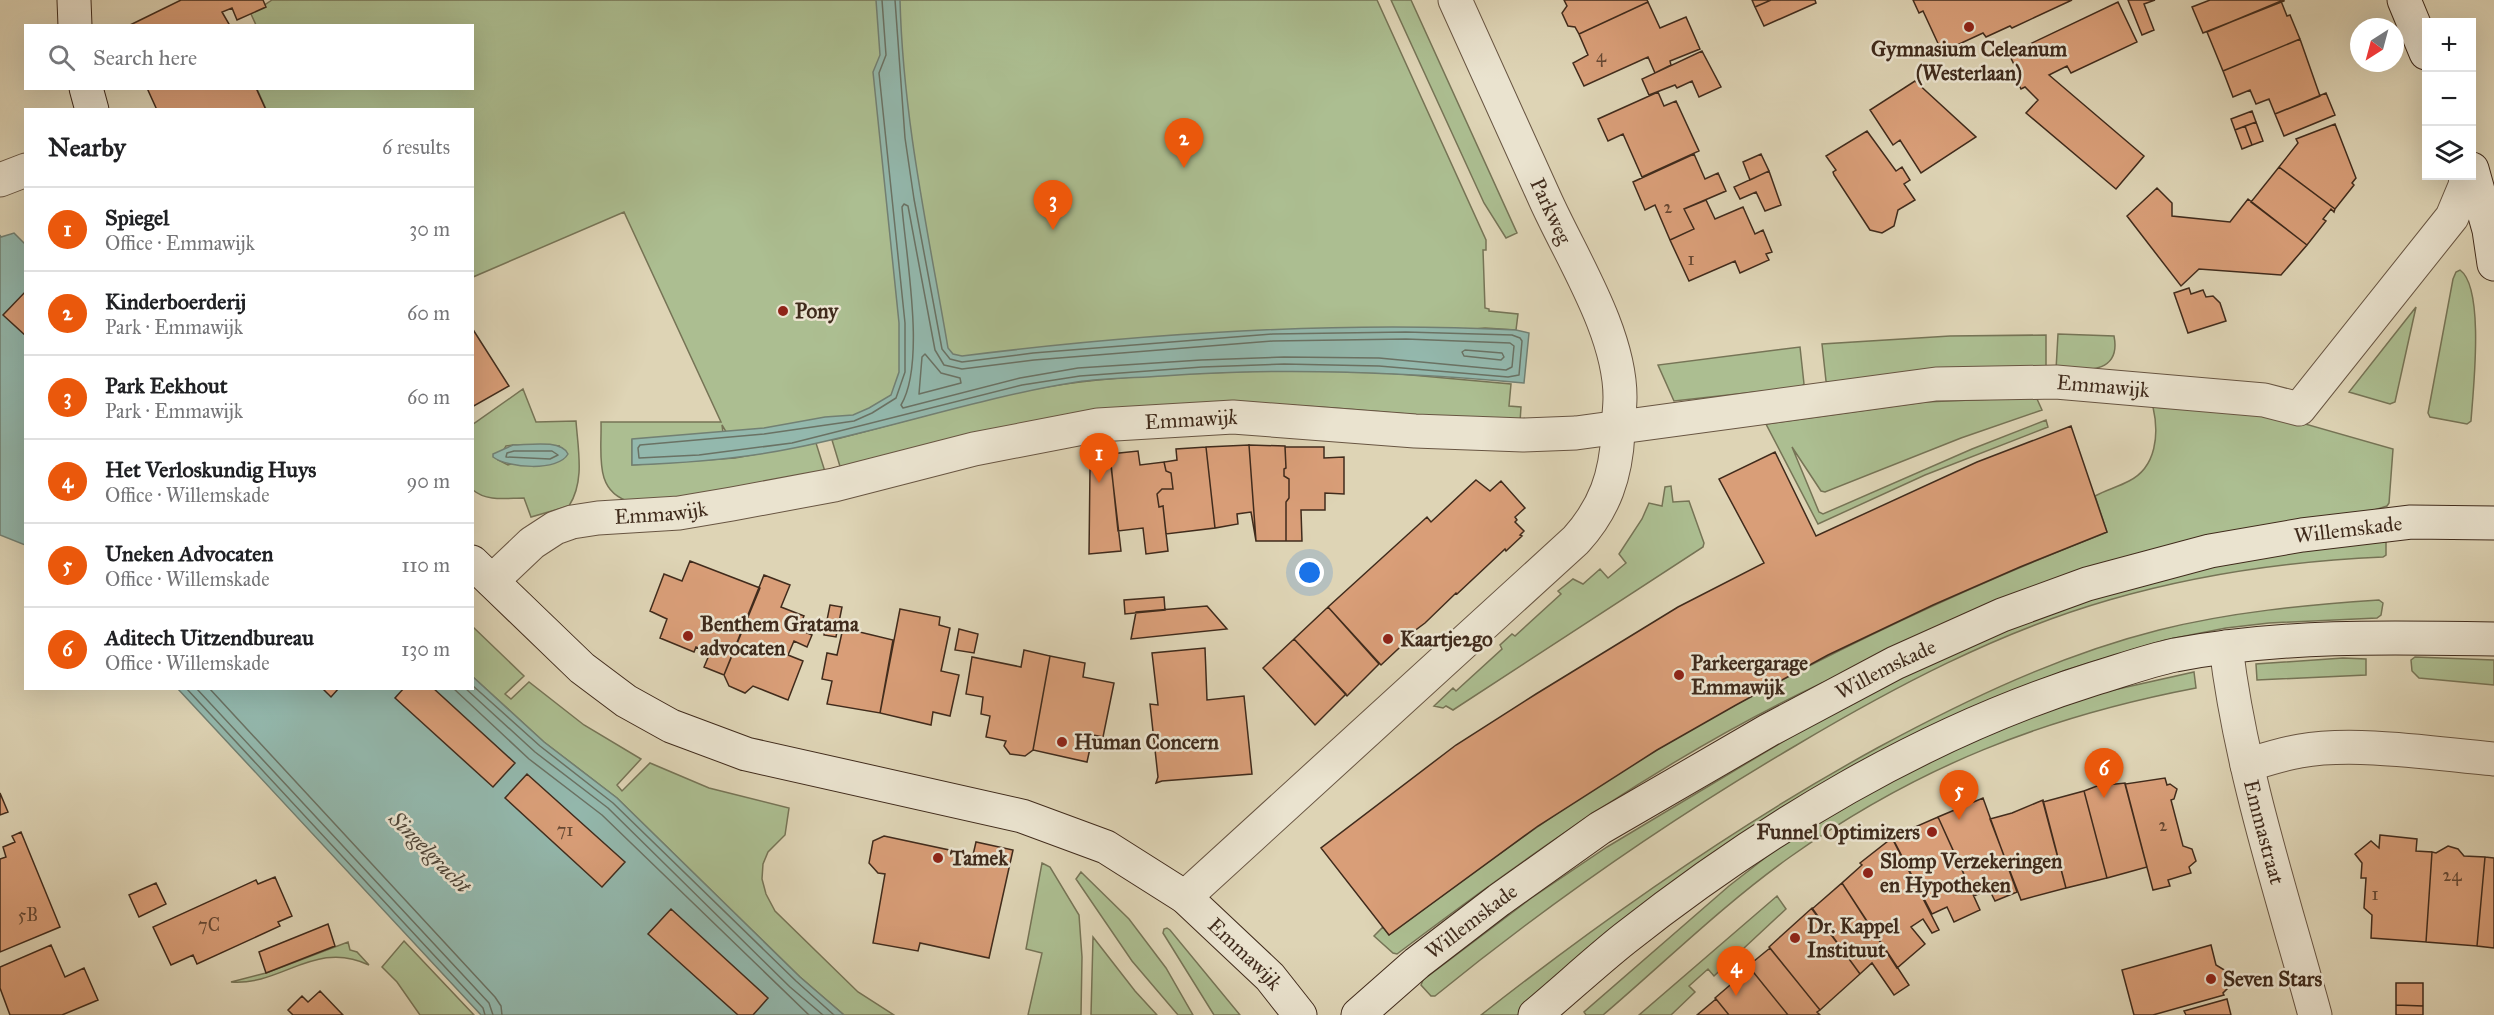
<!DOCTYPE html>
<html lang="en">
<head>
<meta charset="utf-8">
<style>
  :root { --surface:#fff; --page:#f2f2f2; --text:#202124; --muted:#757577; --line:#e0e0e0; --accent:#ea580c }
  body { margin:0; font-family:"IM FELL Great Primer",serif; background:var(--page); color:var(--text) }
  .controls { position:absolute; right:18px; top:18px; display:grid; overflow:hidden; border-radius:0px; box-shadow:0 6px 24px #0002 }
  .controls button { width:54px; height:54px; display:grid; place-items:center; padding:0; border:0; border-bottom:2px solid var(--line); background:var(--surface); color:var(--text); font:30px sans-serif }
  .compass { position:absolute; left:2350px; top:18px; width:54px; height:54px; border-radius:50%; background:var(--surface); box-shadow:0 6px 24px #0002; rotate:216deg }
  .you { position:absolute; left:1310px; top:573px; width:21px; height:21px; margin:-15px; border:4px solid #fff; border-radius:50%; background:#1a73e8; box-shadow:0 0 0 9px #1a73e833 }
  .badge { display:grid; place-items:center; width:39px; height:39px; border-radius:50%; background:var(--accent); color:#fff; font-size:20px; font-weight:700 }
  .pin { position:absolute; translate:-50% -50px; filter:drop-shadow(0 2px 3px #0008) }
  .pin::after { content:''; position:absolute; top:32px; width:21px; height:18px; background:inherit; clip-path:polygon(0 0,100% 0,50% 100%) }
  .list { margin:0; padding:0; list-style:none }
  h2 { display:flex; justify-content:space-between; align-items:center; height:78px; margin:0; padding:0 24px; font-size:26px }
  h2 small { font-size:20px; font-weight:400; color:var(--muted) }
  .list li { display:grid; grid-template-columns:39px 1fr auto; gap:18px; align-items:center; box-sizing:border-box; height:84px; padding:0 24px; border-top:2px solid var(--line) }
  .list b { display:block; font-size:22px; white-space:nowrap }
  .list p { margin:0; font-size:20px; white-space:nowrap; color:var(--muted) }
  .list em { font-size:20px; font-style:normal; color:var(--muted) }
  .icon { flex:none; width:33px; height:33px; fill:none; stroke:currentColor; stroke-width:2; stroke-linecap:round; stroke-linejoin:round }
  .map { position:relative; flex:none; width:2494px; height:1015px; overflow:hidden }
  .search { position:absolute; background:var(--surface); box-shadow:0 6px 24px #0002; left:24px; top:24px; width:450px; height:66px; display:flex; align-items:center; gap:15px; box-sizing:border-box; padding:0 21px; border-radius:0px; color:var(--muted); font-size:22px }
  .panel { position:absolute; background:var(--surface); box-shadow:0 6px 24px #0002; left:24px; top:108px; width:450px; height:582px; border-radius:0px }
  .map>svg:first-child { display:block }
  .green { fill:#acbe91; stroke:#767456; stroke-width:1.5; fill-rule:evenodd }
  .water { fill:#93b8ad; stroke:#728073; stroke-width:1.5 }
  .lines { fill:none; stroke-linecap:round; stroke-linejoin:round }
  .shore { stroke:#6a7264; stroke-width:1.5 }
  .building { fill:#d99e78; stroke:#402b1c; stroke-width:1.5 }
  .street-casing { stroke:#685542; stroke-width:35 }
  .secondary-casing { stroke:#402b1c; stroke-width:35 }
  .street { stroke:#eae3cf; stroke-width:33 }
  .secondary { stroke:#eae3cf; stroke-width:33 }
  .poi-dot { fill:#8f2418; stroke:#eae3cf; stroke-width:2 }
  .labels { text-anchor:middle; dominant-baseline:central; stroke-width:5; stroke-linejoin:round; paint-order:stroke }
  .number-label { font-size:18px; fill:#664833 }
  .poi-label { font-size:21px; font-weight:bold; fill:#402b1c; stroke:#eae3cf; text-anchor:start }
  .street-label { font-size:21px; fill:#402b1c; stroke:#eae3cf }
  .water-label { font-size:22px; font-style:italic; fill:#514739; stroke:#eae3cf }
</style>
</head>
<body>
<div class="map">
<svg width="2494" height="1015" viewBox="0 0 2494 1015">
  <rect width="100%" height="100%" fill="#ded4b5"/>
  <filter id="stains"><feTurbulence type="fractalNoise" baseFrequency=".00333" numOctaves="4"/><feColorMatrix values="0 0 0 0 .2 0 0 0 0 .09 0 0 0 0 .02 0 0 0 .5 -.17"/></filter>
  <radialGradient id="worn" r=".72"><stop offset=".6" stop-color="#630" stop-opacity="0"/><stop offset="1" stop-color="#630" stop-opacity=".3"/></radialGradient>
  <path class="green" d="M272 0H1377L1486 240V250H1483L1485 308 1489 309V311L1518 314 1516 330 1485 328 1048 371 735 447 722 425 723 433 632 440V465L735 458 816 443 827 478 796 484 631 502C593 492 602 454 601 422H721L624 212 473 277 472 110 266 109 257 89 472 88V26L256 25 251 14Z
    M1391 0H1411L1517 233 1506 238 1484 203Z
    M2460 270C2485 288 2473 391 2471 421L2467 424 2430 417 2428 413 2453 279 2456 272Z
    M2416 307 2395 402 2390 404 2349 392Z
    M2058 334 2114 336C2122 376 2081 370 2056 370Z
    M2046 335V369L1828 383 1826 381 1822 344 1950 336Z
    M1800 347 1804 384 1801 387 1674 401 1658 365Z
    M1284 370 1378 372 1511 384 1509 406 1521 407 1520 422C1425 418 1331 404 1236 404L842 473 832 440C914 420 996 392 1080 382 1147 374 1216 373 1284 370Z
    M523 389 536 422 576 421C578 450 585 481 569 506L531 517 524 498C507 498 487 502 473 490L472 425ZM513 445 560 446 508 465 498 460 506 446Z
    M2020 398 2037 399 2042 410 1961 438 1825 492 1821 491 1792 447 1819 512 1823 514 1972 449 2046 420 2048 427 1925 475 1818 524 1766 424 1924 402Z
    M2153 407 2274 415 2393 449 2389 503 2387 506 1822 683C1669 755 1532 852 1397 954L1393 953 1374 936 1383 927 1389 935C1477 870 1564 804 1658 749 1802 664 1952 593 2107 532L2095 496C2106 490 2118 487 2129 481 2157 467 2159 433 2153 407Z
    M1671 486 1673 502 1689 501 1704 543 1703 547 1453 710 1446 706 1443 708 1434 706 1453 688 1456 691 1502 649 1500 645 1512 634 1515 636 1561 594 1558 591 1573 579 1583 584 1600 569 1608 578 1626 563 1619 554 1642 519 1649 503 1662 506 1665 487Z
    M2386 540V555L2383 557C2290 561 2199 574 2109 600 1998 632 1894 687 1795 746 1669 820 1548 904 1435 996H1431L1421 985 1423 980 1530 899 1607 847 1874 687 2051 607 2220 560Z
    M2379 600 2383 603 2381 615 2377 618 2269 623 2226 628 2165 640 2066 670 1995 699 1608 940 1518 1015H1481C1607 916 1738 824 1879 747 1968 699 2060 655 2159 630 2231 612 2305 605 2379 600Z
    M472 626 524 676 505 694 511 699 529 682 584 725 641 759 617 785 622 791 650 763 709 788 789 808 785 835 768 852 763 864 762 879 766 894 775 911 858 992 894 1015H844L800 977 617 798 544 742 473 677Z
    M2415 657 2494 660V685L2419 678 2412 671 2411 660Z
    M2343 658 2366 659V675L2257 680 2256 664Z
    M2194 672 2196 688C2044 717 1917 767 1790 857 1724 904 1665 962 1603 1015H1586L1584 1012 1729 886 1779 847 1940 751 2091 695Z
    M1042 863 1050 867 1079 915 1082 957 1081 1015H1028L1042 953 1026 949Z
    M1081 872 1129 919 1166 968 1193 1015H1178L1132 961 1076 879Z
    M1777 896 1786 909 1714 976 1708 969 1689 986 1695 992 1671 1015H1639Z
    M1167 928 1170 930 1240 1015H1214L1163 933 1164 929Z
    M1093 937 1135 991 1157 1015H1091Z
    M404 941 474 1015H420L397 982 382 967Z
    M348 942 350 950 357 952 369 965C315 939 282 986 231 982L266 973Z"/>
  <path class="water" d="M876 0H900C903 119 928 231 948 348L953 354 962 356C1146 333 1331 321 1516 330L1529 333 1524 383C1406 372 1284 367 1163 376 1135 378 1105 378 1077 382 981 397 889 429 794 448 741 459 686 463 632 465V439L764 428 825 417 853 415 869 408 891 395 899 372V323L873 72 880 55Z
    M14 233 25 244V545L0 535V235L1 237Z
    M513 445C528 445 561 439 568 454 558 472 508 468 493 457V454Z
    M473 677 544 742 617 798 800 977 844 1015H481L178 689 472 688Z"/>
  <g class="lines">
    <path class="shore" d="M882 0 886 55 879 73 905 323V372L896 398 872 413 854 421 764 434 640 445 638 448 639 458 699 455 792 443 1022 385 1080 376 1202 367 1284 364 1379 366 1508 377 1519 375 1522 341 1520 338 1512 335 1406 332 1273 334 1033 353 962 362 950 359 942 349 914 199 905 138 895 0
      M904 204 908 206 935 350 944 365 962 369 1034 360 1273 341 1406 339 1510 343 1514 346 1512 367 1506 370 1379 358 1284 357 1201 360 1078 368 1020 378 903 408 901 405C926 363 906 257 902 207Z
      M1465 350 1502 353 1504 357 1501 360 1464 356 1462 352Z
      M925 354 941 373 960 378 961 383 919 394 922 357Z
      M514 451H552L558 455 550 459 506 457 507 453Z
      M472 685 540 746 613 803 796 981 834 1015
      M186 688 483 1008 485 1015
      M196 688 489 1003 493 1015
      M209 688 495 997 501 1006 502 1015
      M453 688 529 759 602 815 809 1015
      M465 688 535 752 608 808 790 987 823 1015"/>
  </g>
  <path class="building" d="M181 0H263L266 7 237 20 232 8 222 12 229 24 226 26H128Z
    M1564 0H1647L1648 2 1579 34 1575 27 1568 26 1562 13 1567 6Z
    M1752 0H1771L1755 7Z
    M1771 0H1815L1816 3 1764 26 1755 7Z
    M1913 0H2072L2012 28 2010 26 1986 37 1983 33 1942 52 1923 11 1919 13Z
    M2128 0H2155L2144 4 2154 30 2142 35Z
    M2210 0H2284V1L2203 33 2192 7Z
    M2281 1 2287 16 2290 15 2300 39 2223 71 2207 32Z
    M1648 2 1660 28 1686 17 1700 49 1670 61 1671 65 1655 73 1648 57 1584 86 1573 63 1588 55 1579 34Z
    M2118 2 2137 42 2071 73 2067 66 2049 75 2144 156 2116 189 2026 113 2038 100 2025 87 2021 89 2016 79 2020 77 2009 54Z
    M2300 39 2320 96 2275 114 2269 99 2256 104 2250 90 2233 97 2223 71Z
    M1702 51 1721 87 1699 97 1692 81 1677 88 1675 85 1649 95 1642 79Z
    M1915 81 1976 137 1921 173 1900 140 1893 145 1870 110Z
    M147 88H256L266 110H157Z
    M1658 92 1664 106 1676 101 1699 151 1642 177 1623 134 1608 141 1598 119Z
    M2326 93 2335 115 2284 136 2275 114Z
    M2252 111 2256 122 2235 130 2231 119Z
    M2256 122 2263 141 2252 145 2245 126Z
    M2335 124 2356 178 2352 183 2354 185 2335 209 2279 167 2298 143 2296 139Z
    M2245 126 2252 145 2242 149 2235 130Z
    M1867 131 1896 171 1902 167 1910 180 1904 184 1915 200 1898 210 1894 226 1882 233 1870 230 1834 175 1833 172 1836 170 1826 156Z
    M1694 154 1705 179 1718 173 1726 191 1684 209 1694 229 1670 240 1655 205 1645 210 1633 182Z
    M1761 154 1769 171 1750 180 1743 162Z
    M2279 167 2335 209 2334 212 2331 209 2323 219 2326 221 2307 245 2251 202Z
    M1769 171 1781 205 1765 211 1756 192 1740 199 1734 187Z
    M2157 188 2172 203V216L2230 222 2248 199 2307 245 2281 275 2199 269 2181 286 2127 216Z
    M1706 200 1715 219 1743 207 1755 234 1763 230 1772 252 1766 254 1769 260 1740 273 1735 261 1689 281 1670 240 1694 229 1684 209Z
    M2189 288 2191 294 2203 290 2206 297 2213 296 2220 303 2226 321 2188 333 2174 293Z
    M26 291V336L3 315Z
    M472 328 509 386 472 407Z
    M2071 426 2107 532 2020 567 1933 605 1828 655 1736 705 1657 750 1538 826 1389 935 1321 848 1456 745 1536 694 1678 607 1764 563 1719 479 1775 452 1816 536 1977 462Z
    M1249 445 1285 446 1286 468 1284 469V476L1289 479V498L1286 502V541H1256Z
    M1249 445 1256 541 1251 512 1237 514 1238 524 1215 528 1206 447Z
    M1206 447 1215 528 1166 534 1163 506 1159 507 1157 494 1162 489H1173L1171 473 1166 471 1164 462 1177 460 1176 449Z
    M1285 447H1324V458L1344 457V494L1325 493V510H1301L1302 541H1286V502L1289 498V479L1284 476V469L1286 468Z
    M1138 451 1140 465 1164 462 1166 471 1171 473 1173 489H1162L1157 494 1159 507 1163 506 1168 551 1146 554 1143 528 1118 531 1110 454Z
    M1111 466 1121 551 1089 554 1090 468Z
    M1476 480 1490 491 1501 481 1525 508 1515 517 1517 520 1515 522 1524 531 1520 535 1522 536 1506 551 1505 549 1457 594 1456 593 1425 623 1413 632 1414 634 1381 665 1328 607 1427 517 1431 522Z
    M690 561 760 588 724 675 704 667 710 653 696 647 694 652 660 638 667 619 650 611 664 574 682 581Z
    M764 575 790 585 781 607 804 616 798 629 812 635 807 647 794 641 788 655 803 661 788 700 753 686 745 693 729 686 724 675Z
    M1164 597 1165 610 1125 614 1124 600Z
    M830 605 842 607 836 637 824 635Z
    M1207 606 1227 629 1131 639 1136 612Z
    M1328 607 1379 664 1347 696 1294 639Z
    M900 609 940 617 939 625 950 628 941 671 959 675 950 716 933 712 931 725 880 713Z
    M843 628 893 640 880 713 827 704 832 681 822 679 827 653 837 655Z
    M959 629 978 634 974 653 955 650Z
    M1294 639 1346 694 1315 725 1263 668Z
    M1205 648 1207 700 1244 696 1252 774 1162 781 1156 783 1158 777 1150 704 1158 705 1152 653Z
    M1024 650 1050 656 1033 750 1025 756 1010 754 1004 746 1006 741 986 737 990 716 981 714 983 697 966 694 972 657 1021 667Z
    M1050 656 1085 663 1083 677 1114 683 1103 737 1093 735 1087 762 1033 750Z
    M322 688H339L331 697Z
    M404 688H433L515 763 493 787 395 698Z
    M527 774 625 862 602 887 505 798Z
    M2165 778 2167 785 2170 784 2177 789 2174 799 2171 800 2183 846 2192 849 2196 861 2189 867 2191 873 2168 880 2170 886 2153 890 2125 784Z
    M2125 783 2147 867 2107 878 2084 791 2097 786Z
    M2084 791 2107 878 2066 888 2043 802Z
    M0 793 8 812 0 815Z
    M1983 798 2017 892 1995 901 1989 889 1974 896 1938 817Z
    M2043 800 2066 888 2021 900 1990 819 2012 813Z
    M1938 817 1980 910 1954 922 1947 907 1932 914 1892 837Z
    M21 832 60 927 0 952V859L6 857 3 847 15 842 12 836Z
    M2380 835 2417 839 2416 851 2432 852 2426 942 2371 938 2372 915 2364 908 2366 878H2361L2362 863 2355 854 2371 841 2379 848Z
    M884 836 973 855 976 842 1013 850 989 958 920 943 918 951 873 943 885 874 878 873 869 863 873 841Z
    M1892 838 1939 930 1932 933 1923 919 1911 927 1925 944 1897 968 1842 883 1862 865 1860 863Z
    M2448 846 2458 849 2464 856 2485 857 2477 946 2426 942 2432 852 2436 853Z
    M2485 857 2494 858V948L2477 946Z
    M275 877 292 916 278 922 280 926 197 964 193 955 171 965 153 927 256 880 258 884Z
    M156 883 166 904 139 917 129 895Z
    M1842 883 1909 985 1894 995 1872 963 1860 974 1812 909Z
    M1812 908 1860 974 1820 1010 1769 947Z
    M671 909 768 998 753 1015H738L648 934Z
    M328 924 335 946 266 973 259 952Z
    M51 945 65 977 84 968 98 1000 62 1015H10L0 988V967Z
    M2211 945 2216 965 2226 971 2230 986 2223 993 2224 995 2153 1015H2134L2122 970Z
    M1770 948 1820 1010 1817 1012 1820 1015H1788L1750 968 1748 966Z
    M1750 968 1788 1015H1729L1716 999 1715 998Z
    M2396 983H2423V1006L2396 1005Z
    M320 991 343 1015H293L288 1010 302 996 308 1002Z
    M1716 999 1729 1015H1697Z
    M2227 999 2231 1015H2186L2184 1011Z
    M2396 1005 2423 1006V1015H2396Z"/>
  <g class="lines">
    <g class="street-casing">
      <g id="street">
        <path d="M0 180 26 170"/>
        <path id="s1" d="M492 581 532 543 555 528 572 522 598 518 679 513 732 504 834 485 974 449 1098 425 1233 417 1415 431 1523 435 1576 433 1936 384 2056 382 2264 400 2299 409 2452 217 2465 186 2466 176"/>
        <path id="s2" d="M2226 647C2241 772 2282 894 2315 1015"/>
        <path d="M2247 765C2264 760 2282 754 2300 751 2356 741 2436 754 2494 759"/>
        <path d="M1185 897 1576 540C1605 508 1616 475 1618 433 1618 421 1620 409 1620 397 1620 332 1571 257 1545 199 1515 132 1485 66 1455 0"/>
      </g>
    </g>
    <g class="secondary-casing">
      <g id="secondary">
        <path d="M74 0 75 26"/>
        <path d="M2404 0 2426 53"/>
        <path d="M86 88 92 110"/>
        <path d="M2472 169 2489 230 2494 264"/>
        <path id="s3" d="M472 562 582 668 626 701 671 726 746 754 1022 816 1106 847 1185 897 1270 977 1300 1015"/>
        <path id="s4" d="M1358 1015 1417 963 1499 900 1600 828 1769 730 1895 663 2002 615 2087 584 2210 551 2302 535 2411 522 2494 523"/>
        <path d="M1535 1015C1565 990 1594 963 1624 939 1763 829 1924 732 2093 679 2120 671 2147 661 2175 655 2280 635 2387 637 2494 639"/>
      </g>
    </g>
    <use href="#street" class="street"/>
    <use href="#secondary" class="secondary"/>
  </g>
  <g class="poi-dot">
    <circle cx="1969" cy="27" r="6"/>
    <circle cx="783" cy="311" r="6"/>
    <circle cx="688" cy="636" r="6"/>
    <circle cx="1388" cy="639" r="6"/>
    <circle cx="1679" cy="675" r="6"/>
    <circle cx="1062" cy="742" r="6"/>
    <circle cx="1932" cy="832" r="6"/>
    <circle cx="938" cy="858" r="6"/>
    <circle cx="1868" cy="873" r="6"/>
    <circle cx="1795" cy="938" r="6"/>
    <circle cx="2211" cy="979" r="6"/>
  </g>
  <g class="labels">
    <g class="number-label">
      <text x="1601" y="56">4</text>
      <text x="1668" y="207">2</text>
      <text x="1691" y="259">1</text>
      <text x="2163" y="825">2</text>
      <text x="565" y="830">71</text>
      <text x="2452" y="875">24</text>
      <text x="2375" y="894">1</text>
      <text x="28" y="915">5B</text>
      <text x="209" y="925">7C</text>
    </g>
    <g class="poi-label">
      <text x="1969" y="49" text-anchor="middle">Gymnasium Celeanum<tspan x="1969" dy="24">(Westerlaan)</tspan></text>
      <text x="795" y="311">Pony</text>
      <text x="700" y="624">Benthem Gratama<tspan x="700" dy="24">advocaten</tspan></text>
      <text x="1400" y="639">Kaartje2go</text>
      <text x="1691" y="663">Parkeergarage<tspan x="1691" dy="24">Emmawijk</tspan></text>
      <text x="1074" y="742">Human Concern</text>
      <text x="1920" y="832" text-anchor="end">Funnel Optimizers</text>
      <text x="950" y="858">Tamek</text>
      <text x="1880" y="861">Slomp Verzekeringen<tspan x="1880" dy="24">en Hypotheken</tspan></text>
      <text x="1807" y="926">Dr. Kappel<tspan x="1807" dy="24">Instituut</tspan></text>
      <text x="2223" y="979">Seven Stars</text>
    </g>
    <g class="street-label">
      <text transform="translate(1551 211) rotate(65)">Parkweg</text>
      <text stroke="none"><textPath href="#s1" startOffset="1646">Emmawijk</textPath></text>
      <text stroke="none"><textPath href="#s1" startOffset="730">Emmawijk</textPath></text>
      <text stroke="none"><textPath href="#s1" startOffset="190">Emmawijk</textPath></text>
      <text stroke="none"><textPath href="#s4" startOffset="1119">Willemskade</textPath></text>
      <text stroke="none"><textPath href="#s4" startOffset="633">Willemskade</textPath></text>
      <text stroke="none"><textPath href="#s2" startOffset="189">Emmastraat</textPath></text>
      <text stroke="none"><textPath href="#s4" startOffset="147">Willemskade</textPath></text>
      <text stroke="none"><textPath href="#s3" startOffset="888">Emmawijk</textPath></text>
    </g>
    <g class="water-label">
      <text transform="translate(430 852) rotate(45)">Singelgracht</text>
    </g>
  </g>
  <rect width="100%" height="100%" filter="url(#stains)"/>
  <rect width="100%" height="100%" fill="url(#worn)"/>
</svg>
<div class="controls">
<button>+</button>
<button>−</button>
<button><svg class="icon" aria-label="layers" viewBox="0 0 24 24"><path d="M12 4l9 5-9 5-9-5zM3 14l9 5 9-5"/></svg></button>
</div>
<svg class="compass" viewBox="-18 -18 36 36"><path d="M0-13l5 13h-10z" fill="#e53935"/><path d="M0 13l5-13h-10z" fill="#757577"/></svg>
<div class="you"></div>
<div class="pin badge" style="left:1099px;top:483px">1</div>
<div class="pin badge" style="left:1184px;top:168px">2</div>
<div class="pin badge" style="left:1053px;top:230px">3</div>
<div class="pin badge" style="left:1736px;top:996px">4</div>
<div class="pin badge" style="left:1959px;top:820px">5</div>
<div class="pin badge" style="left:2104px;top:798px">6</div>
<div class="search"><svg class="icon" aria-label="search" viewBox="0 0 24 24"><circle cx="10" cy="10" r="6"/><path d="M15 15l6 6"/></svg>Search here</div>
<section class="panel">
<h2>Nearby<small>6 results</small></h2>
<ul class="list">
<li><span class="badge">1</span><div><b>Spiegel</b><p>Office · Emmawijk</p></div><em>30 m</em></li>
<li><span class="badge">2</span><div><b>Kinderboerderij</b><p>Park · Emmawijk</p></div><em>60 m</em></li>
<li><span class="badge">3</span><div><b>Park Eekhout</b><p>Park · Emmawijk</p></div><em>60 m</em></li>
<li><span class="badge">4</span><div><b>Het Verloskundig Huys</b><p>Office · Willemskade</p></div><em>90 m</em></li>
<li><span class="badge">5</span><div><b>Uneken Advocaten</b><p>Office · Willemskade</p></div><em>110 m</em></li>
<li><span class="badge">6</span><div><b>Aditech Uitzendbureau</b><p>Office · Willemskade</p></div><em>130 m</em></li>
</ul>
</section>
</div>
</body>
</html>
